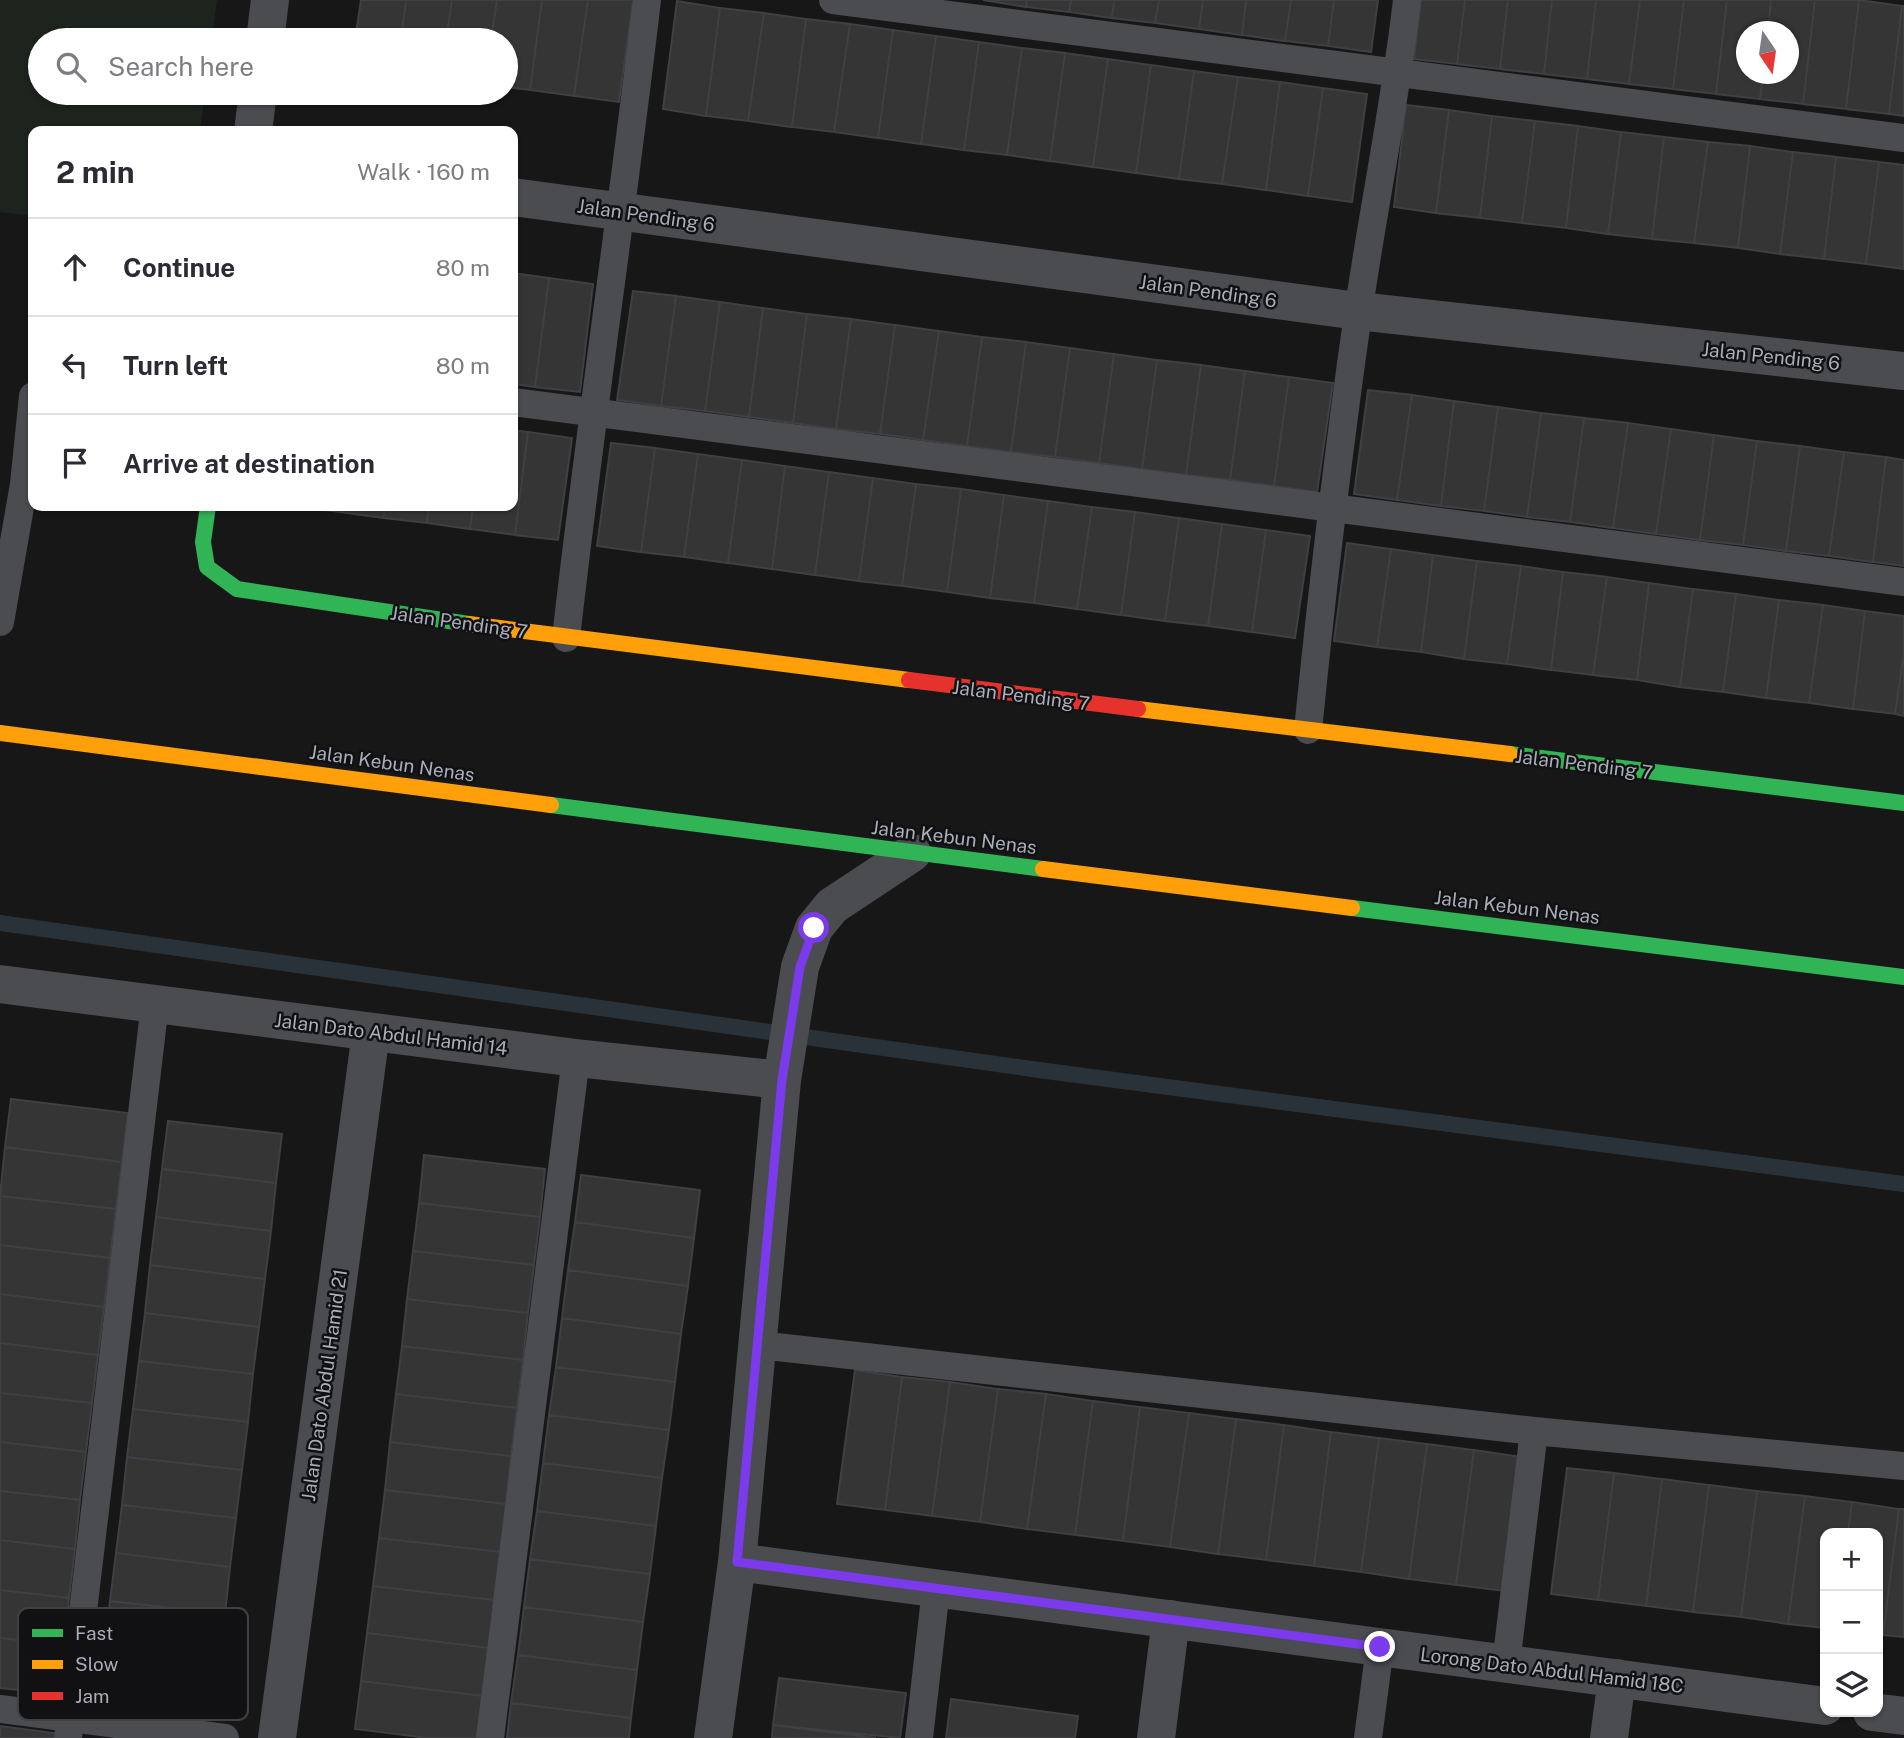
<!DOCTYPE html>
<html lang="en">
<head>
<meta charset="utf-8">
<style>
  :root { --surface:#fff; --page:#f2f2f3; --text:#2b2b33; --muted:#7c7c81; --line:#e1e1e2 }
  body { margin:0; font-family:"Public Sans",sans-serif; background:var(--page); color:var(--text) }
  .controls { position:absolute; right:21px; bottom:21px; display:grid; overflow:hidden; border-radius:14px; box-shadow:0 2px 5px #0004 }
  .controls button { width:63px; height:63px; display:grid; place-items:center; padding:0; border:0; border-bottom:2px solid var(--line); background:var(--surface); color:var(--text); font:35px sans-serif }
  .compass { position:absolute; left:1736px; top:21px; width:63px; height:63px; border-radius:50%; background:var(--surface); box-shadow:0 2px 5px #0004; rotate:167deg }
  .stop { position:absolute; width:21px; height:21px; margin:-16px; border:5px solid #7c3aed; border-radius:50%; background:#fff }
  .stop.end { background:#7c3aed; border-color:#fff; box-shadow:0 2px 7px #0008 }
  .list { margin:0; padding:0; list-style:none }
  h2 { display:flex; justify-content:space-between; align-items:center; height:91px; margin:0; padding:0 28px; font-size:30px }
  h2 small { font-size:23px; font-weight:400; color:var(--muted) }
  .list li { display:grid; grid-template-columns:46px 1fr auto; gap:21px; align-items:center; box-sizing:border-box; height:98px; padding:0 28px; border-top:2px solid var(--line) }
  .list b { display:block; font-size:26px; white-space:nowrap }
  .list em { font-size:23px; font-style:normal; color:var(--muted) }
  .icon { flex:none; width:38px; height:38px; fill:none; stroke:currentColor; stroke-width:2; stroke-linecap:round; stroke-linejoin:round }
  .map { position:relative; flex:none; width:1904px; height:1738px; overflow:hidden }
  .search { position:absolute; background:var(--surface); box-shadow:0 2px 5px #0004; left:28px; top:28px; width:490px; height:77px; display:flex; align-items:center; gap:18px; box-sizing:border-box; padding:0 24px; border-radius:38px; color:var(--muted); font-size:26px }
  .panel { position:absolute; background:var(--surface); box-shadow:0 2px 5px #0004; left:28px; top:126px; width:490px; height:385px; border-radius:14px }
  .map>svg:first-child { display:block }
  .green { fill:#1d241e }
  .lines { fill:none; stroke-linecap:round; stroke-linejoin:round }
  .stream { stroke:#2a3239; stroke-width:16 }
  .building { fill:#353536; stroke:#3f4043; stroke-width:2 }
  .lane { stroke:#4b4c50; stroke-width:28 }
  .street { stroke:#4b4c50; stroke-width:38 }
  .fast { stroke:#30b455; stroke-width:16 }
  .slow { stroke:#ff9f0a; stroke-width:16 }
  .jam { stroke:#e5322d; stroke-width:16 }
  .route { stroke:#7c3aed; stroke-width:9 }
  .labels { text-anchor:middle; dominant-baseline:central; stroke-width:5; stroke-linejoin:round; paint-order:stroke }
  .street-label { font-size:19px; fill:#a8adb8; stroke:#111113 }
  .key { fill:#111113; stroke:#3e4045; stroke-width:2 }
  .key-label { font-size:19px; fill:#a8adb8 }
</style>
</head>
<body>
<div class="map">
<svg width="1904" height="1738" viewBox="0 0 1904 1738">
  <rect width="100%" height="100%" fill="#171717"/>
  <path class="green" d="M0 0H217L212 40H40V93H205L200 131H33V216L0 212Z"/>
  <g class="lines">
    <path class="stream" d="M0 923 1039 1070 1904 1184"/>
  </g>
  <path class="building" d="M361 0H406L401 40H355Z
    M406 0H452L446 40H401Z
    M452 0H497L491 40H446Z
    M497 0H542L530 90 506 87V40H491Z
    M542 0H588L574 96 530 90Z
    M588 0H633L619 102 574 96Z
    M983 0H1027L1026 7Z
    M1027 0H1071L1069 12 1026 7Z
    M1071 0H1114L1112 18 1069 12Z
    M1114 0H1159L1155 23 1112 18Z
    M1159 0H1203L1199 29 1155 23Z
    M1203 0H1246L1242 35 1199 29Z
    M1246 0H1291L1285 41 1242 35Z
    M1291 0H1334L1328 46 1285 41Z
    M1334 0H1378L1371 52 1328 46Z
    M1421 0H1465L1457 64 1414 59Z
    M1465 0H1508L1500 69 1457 64Z
    M1508 0H1552L1544 74 1500 69Z
    M1552 0H1596L1587 79 1544 74Z
    M1596 0H1640L1629 84 1587 79Z
    M1640 0H1684L1673 89 1629 84Z
    M1684 0H1727L1716 94 1673 89Z
    M1727 0H1771L1768 32H1746V74H1763L1760 99 1716 94Z
    M1771 0H1815L1803 104 1760 99 1763 74H1788V32H1768Z
    M1815 0H1859L1846 109 1803 104Z
    M1859 0 1902 6 1889 114 1846 109Z
    M677 1 720 8 706 116 663 109Z
    M1902 6H1904V116L1889 114Z
    M720 8 764 13 748 121 706 116Z
    M764 13 806 19 792 127 748 121Z
    M806 19 850 24 834 132 792 127Z
    M850 24 893 30 878 138 834 132Z
    M893 30 936 36 921 144 878 138Z
    M936 36 979 42 964 150 921 144Z
    M979 42 1022 48 1007 155 964 150Z
    M1022 48 1065 53 1050 161 1007 155Z
    M1065 53 1108 59 1093 167 1050 161Z
    M1108 59 1151 65 1136 173 1093 167Z
    M1151 65 1194 71 1179 179 1136 173Z
    M1194 71 1238 77 1222 184 1179 179Z
    M1238 77 1280 82 1266 190 1222 184Z
    M1280 82 1323 88 1308 196 1266 190Z
    M1323 88 1367 94 1352 202 1308 196Z
    M1406 105 1449 110 1436 213 1394 207Z
    M1449 110 1492 116 1480 218 1436 213Z
    M1492 116 1535 121 1522 223 1480 218Z
    M1535 121 1578 126 1566 228 1522 223Z
    M1578 126 1621 132 1608 234 1566 228Z
    M1621 132 1664 137 1652 239 1608 234Z
    M1664 137 1708 142 1694 243 1652 239Z
    M1708 142 1750 146 1738 248 1694 243Z
    M1750 146 1793 152 1780 254 1738 248Z
    M1793 152 1836 157 1824 259 1780 254Z
    M1836 157 1879 162 1866 264 1824 259Z
    M1879 162 1904 165V269L1866 264Z
    M513 273 549 278 535 387 513 384Z
    M549 278 593 284 580 392 535 387Z
    M633 291 676 296 661 406 617 400Z
    M676 296 720 302 705 411 661 406Z
    M720 302 763 308 749 417 705 411Z
    M763 308 807 314 793 423 749 417Z
    M807 314 851 319 836 429 793 423Z
    M851 319 895 325 880 434 836 429Z
    M895 325 939 331 923 440 880 434Z
    M939 331 982 337 967 446 923 440Z
    M982 337 1026 342 1011 452 967 446Z
    M1026 342 1070 348 1055 457 1011 452Z
    M1070 348 1114 354 1099 463 1055 457Z
    M1114 354 1157 360 1142 469 1099 463Z
    M1157 360 1201 365 1186 475 1142 469Z
    M1201 365 1245 371 1230 480 1186 475Z
    M1245 371 1289 377 1274 486 1230 480Z
    M1289 377 1333 383 1317 492 1274 486Z
    M1368 390 1412 395 1397 500 1354 494Z
    M1412 395 1454 401 1441 506 1397 500Z
    M1454 401 1498 407 1484 511 1441 506Z
    M1498 407 1541 413 1527 517 1484 511Z
    M1541 413 1584 418 1570 522 1527 517Z
    M1584 418 1628 423 1613 528 1570 522Z
    M1628 423 1671 429 1656 534 1613 528Z
    M1671 429 1714 435 1700 540 1656 534Z
    M513 430 528 432 515 535 470 529 473 506H513Z
    M528 432 572 438 558 540 515 535Z
    M1714 435 1757 441 1743 545 1700 540Z
    M1757 441 1800 446 1786 551 1743 545Z
    M611 443 655 448 641 552 597 546Z
    M1800 446 1844 452 1829 556 1786 551Z
    M655 448 698 454 684 557 641 552Z
    M1844 452 1886 457 1873 562 1829 556Z
    M698 454 742 460 728 563 684 557Z
    M1886 457 1904 460V566L1873 562Z
    M742 460 785 466 772 569 728 563Z
    M785 466 829 472 815 575 772 569Z
    M829 472 873 478 859 581 815 575Z
    M873 478 916 484 902 586 859 581Z
    M916 484 961 489 947 592 902 586Z
    M961 489 1004 495 990 598 947 592Z
    M1004 495 1048 501 1034 603 990 598Z
    M1048 501 1092 507 1077 609 1034 603Z
    M295 506H340L339 512Z
    M340 506H385L383 518 339 512Z
    M385 506H429L427 523 383 518Z
    M429 506H473L470 529 427 523Z
    M1092 507 1135 512 1121 615 1077 609Z
    M1135 512 1179 518 1165 621 1121 615Z
    M1179 518 1222 524 1208 626 1165 621Z
    M1222 524 1266 530 1252 632 1208 626Z
    M1266 530 1310 536 1295 638 1252 632Z
    M1347 543 1391 549 1377 647 1334 641Z
    M1391 549 1433 555 1421 652 1377 647Z
    M1433 555 1477 561 1464 659 1421 652Z
    M1477 561 1521 566 1507 664 1464 659Z
    M1521 566 1563 572 1551 670 1507 664Z
    M1563 572 1607 577 1593 675 1551 670Z
    M1607 577 1649 583 1637 680 1593 675Z
    M1649 583 1693 589 1680 687 1637 680Z
    M1693 589 1736 594 1723 692 1680 687Z
    M1736 594 1779 600 1766 698 1723 692Z
    M1779 600 1823 605 1809 703 1766 698Z
    M1823 605 1865 611 1853 709 1809 703Z
    M1865 611 1904 616V652L1895 714 1853 709Z
    M1904 652V716L1895 714Z
    M11 1099 128 1113 122 1162 5 1147Z
    M168 1121 282 1134 276 1183 162 1169Z
    M5 1147 122 1162 116 1209 0 1196Z
    M424 1155 545 1169 540 1217 419 1203Z
    M162 1169 276 1183 271 1231 156 1217Z
    M581 1175 700 1190 694 1238 575 1222Z
    M0 1196 116 1209 110 1258 0 1245Z
    M419 1203 540 1217 534 1265 413 1251Z
    M156 1217 271 1231 265 1279 150 1265Z
    M575 1222 694 1238 688 1286 568 1270Z
    M0 1245 110 1258 104 1307 0 1294Z
    M413 1251 534 1265 528 1313 407 1299Z
    M150 1265 265 1279 259 1327 145 1313Z
    M568 1270 688 1286 681 1334 562 1318Z
    M0 1294 104 1307 98 1355 0 1343Z
    M407 1299 528 1313 523 1360 402 1346Z
    M145 1313 259 1327 253 1374 139 1361Z
    M562 1318 681 1334 675 1382 556 1367Z
    M0 1343 98 1355 92 1403 0 1393Z
    M402 1346 523 1360 517 1408 396 1394Z
    M139 1361 253 1374 248 1422 133 1409Z
    M556 1367 675 1382 669 1430 549 1415Z
    M855 1370 902 1377 885 1510 837 1504Z
    M902 1377 950 1382 932 1516 885 1510Z
    M950 1382 998 1389 980 1522 932 1516Z
    M998 1389 1046 1394 1027 1529 980 1522Z
    M0 1393 92 1403 86 1452 0 1442Z
    M396 1394 517 1408 511 1456 390 1442Z
    M1046 1394 1093 1401 1075 1535 1027 1529Z
    M1093 1401 1140 1407 1123 1541 1075 1535Z
    M1140 1407 1189 1413 1170 1547 1123 1541Z
    M133 1409 248 1422 242 1470 127 1457Z
    M1189 1413 1236 1419 1218 1554 1170 1547Z
    M549 1415 669 1430 662 1478 543 1463Z
    M1236 1419 1284 1425 1266 1560 1218 1554Z
    M1284 1425 1331 1432 1314 1566 1266 1560Z
    M1331 1432 1379 1438 1361 1572 1314 1566Z
    M1379 1438 1427 1444 1409 1579 1361 1572Z
    M0 1442 86 1452 80 1500 0 1491Z
    M390 1442 511 1456 506 1504 385 1490Z
    M1427 1444 1474 1450 1456 1585 1409 1579Z
    M1474 1450 1522 1457 1505 1591 1456 1585Z
    M127 1457 242 1470 236 1518 122 1505Z
    M543 1463 662 1478 656 1526 537 1511Z
    M1567 1468 1614 1473 1598 1600 1551 1594Z
    M1614 1473 1662 1479 1646 1606 1598 1600Z
    M1662 1479 1709 1485 1693 1612 1646 1606Z
    M1709 1485 1757 1491 1741 1617 1693 1612Z
    M385 1490 506 1504 500 1552 379 1538Z
    M0 1491 80 1500 75 1549 0 1540Z
    M1757 1491 1805 1496 1788 1624 1741 1617Z
    M1805 1496 1852 1502 1848 1533H1825V1628L1788 1624Z
    M1852 1502 1899 1509 1883 1635 1878 1634V1533H1848Z
    M122 1505 236 1518 230 1567 116 1553Z
    M1899 1509H1904V1637L1883 1635Z
    M537 1511 656 1526 650 1574 530 1559Z
    M379 1538 500 1552 494 1600 373 1586Z
    M0 1540 75 1549 69 1598 0 1590Z
    M116 1553 230 1567 225 1614 110 1601Z
    M530 1559 650 1574 643 1622 524 1607Z
    M373 1586 494 1600 489 1648 367 1633Z
    M0 1590 69 1598 63 1645 0 1638Z
    M110 1601 225 1614 219 1662 104 1648Z
    M524 1607 643 1622 637 1670 518 1655Z
    M367 1633 489 1648 483 1696 361 1681Z
    M0 1638 63 1645 57 1694 0 1688Z
    M518 1655 637 1670 631 1718 511 1703Z
    M779 1678 906 1693 900 1738 773 1725Z
    M361 1681 483 1696 477 1738H428L355 1729Z
    M951 1699 1078 1716 1075 1738H946Z
    M511 1703 631 1718 629 1738H507Z
    M773 1725 876 1738H772Z
    M0 1726 61 1734 60 1738H0Z"/>
  <g class="lines">
    <path class="lane" d="M833 0 1904 138
      M513 402 1904 582
      M0 622 24 484 33 396
      M566 638C590 425 622 213 647 0
      M1308 730C1322 591 1338 453 1358 314 1373 209 1395 106 1407 0
      M759 1345 1534 1431 1904 1466
      M1506 1664 1534 1431
      M0 1709 225 1738
      M68 1738 155 1004
      M490 1738 576 1058
      M919 1738 936 1589
      M1368 1738 1380 1647"/>
    <path class="street" d="M265 40 270 0
      M253 131 258 93
      M513 197 1358 311 1904 371
      M0 984 576 1058 782 1080
      M737 1562 1825 1706
      M1872 1712 1904 1716
      M277 1738 371 1032
      M713 1738 737 1562 782 1080 800 967 814 928 832 906 912 853
      M1156 1738 1171 1619
      M1609 1738 1617 1678"/>
    <path class="fast" d="M208 506 203 542 207 567 237 589 469 624
      M1510 754 1904 803
      M551 805 1043 869
      M1352 908 1904 977"/>
    <path class="slow" d="M469 624 909 680
      M1138 709 1510 754
      M0 733 551 805
      M1043 869 1352 908"/>
    <path class="jam" d="M909 680 1138 709"/>
  </g>
  <g class="lines">
    <path class="route" d="M814 928 800 967 782 1080 737 1562 1380 1647"/>
  </g>
  <g class="labels">
    <g class="street-label">
      <text transform="translate(646 215) rotate(8)">Jalan Pending 6</text>
      <text transform="translate(1208 291) rotate(8)">Jalan Pending 6</text>
      <text transform="translate(1771 356) rotate(6)">Jalan Pending 6</text>
      <text transform="translate(459 622) rotate(8)">Jalan Pending 7</text>
      <text transform="translate(1021 695) rotate(7)">Jalan Pending 7</text>
      <text transform="translate(392 763) rotate(8)">Jalan Kebun Nenas</text>
      <text transform="translate(1584 764) rotate(7)">Jalan Pending 7</text>
      <text transform="translate(954 837) rotate(7)">Jalan Kebun Nenas</text>
      <text transform="translate(1517 907) rotate(7)">Jalan Kebun Nenas</text>
      <text transform="translate(391 1034) rotate(7)">Jalan Dato Abdul Hamid 14</text>
      <text transform="translate(324 1385) rotate(-82)">Jalan Dato Abdul Hamid 21</text>
      <text transform="translate(1552 1670) rotate(7)">Lorong Dato Abdul Hamid 18C</text>
    </g>
  </g>
  <rect x="18" y="1608" width="230" height="112" rx="10" class="key"/>
  <rect x="32" y="1629" width="31" height="8" fill="#30b455"/>
  <rect x="32" y="1660" width="31" height="9" fill="#ff9f0a"/>
  <rect x="32" y="1692" width="31" height="8" fill="#e5322d"/>
  <g class="key-label">
    <text x="75" y="1640">Fast</text>
    <text x="75" y="1671">Slow</text>
    <text x="75" y="1703">Jam</text>
  </g>
</svg>
<div class="controls">
<button>+</button>
<button>−</button>
<button><svg class="icon" aria-label="layers" viewBox="0 0 24 24"><path d="M12 4l9 5-9 5-9-5zM3 14l9 5 9-5"/></svg></button>
</div>
<svg class="compass" viewBox="-18 -18 36 36"><path d="M0-13l5 13h-10z" fill="#e53935"/><path d="M0 13l5-13h-10z" fill="#7c7c81"/></svg>
<div class="stop" style="left:814px;top:928px"></div>
<div class="stop end" style="left:1380px;top:1647px"></div>
<div class="search"><svg class="icon" aria-label="search" viewBox="0 0 24 24"><circle cx="10" cy="10" r="6"/><path d="M15 15l6 6"/></svg>Search here</div>
<section class="panel">
<h2>2 min<small>Walk · 160 m</small></h2>
<ul class="list">
<li><svg class="icon" aria-label="ahead" viewBox="0 0 24 24"><path d="M12 20V5M6 11l6-6 6 6"/></svg><div><b>Continue</b></div><em>80 m</em></li>
<li><svg class="icon" aria-label="left" viewBox="0 0 24 24"><path d="M17 20v-9H6M10 6l-5 5 5 5"/></svg><div><b>Turn left</b></div><em>80 m</em></li>
<li><svg class="icon" aria-label="arrive" viewBox="0 0 24 24"><path d="M6 21V4h12l-3 4 3 4H6"/></svg><div><b>Arrive at destination</b></div></li>
</ul>
</section>
</div>
</body>
</html>
